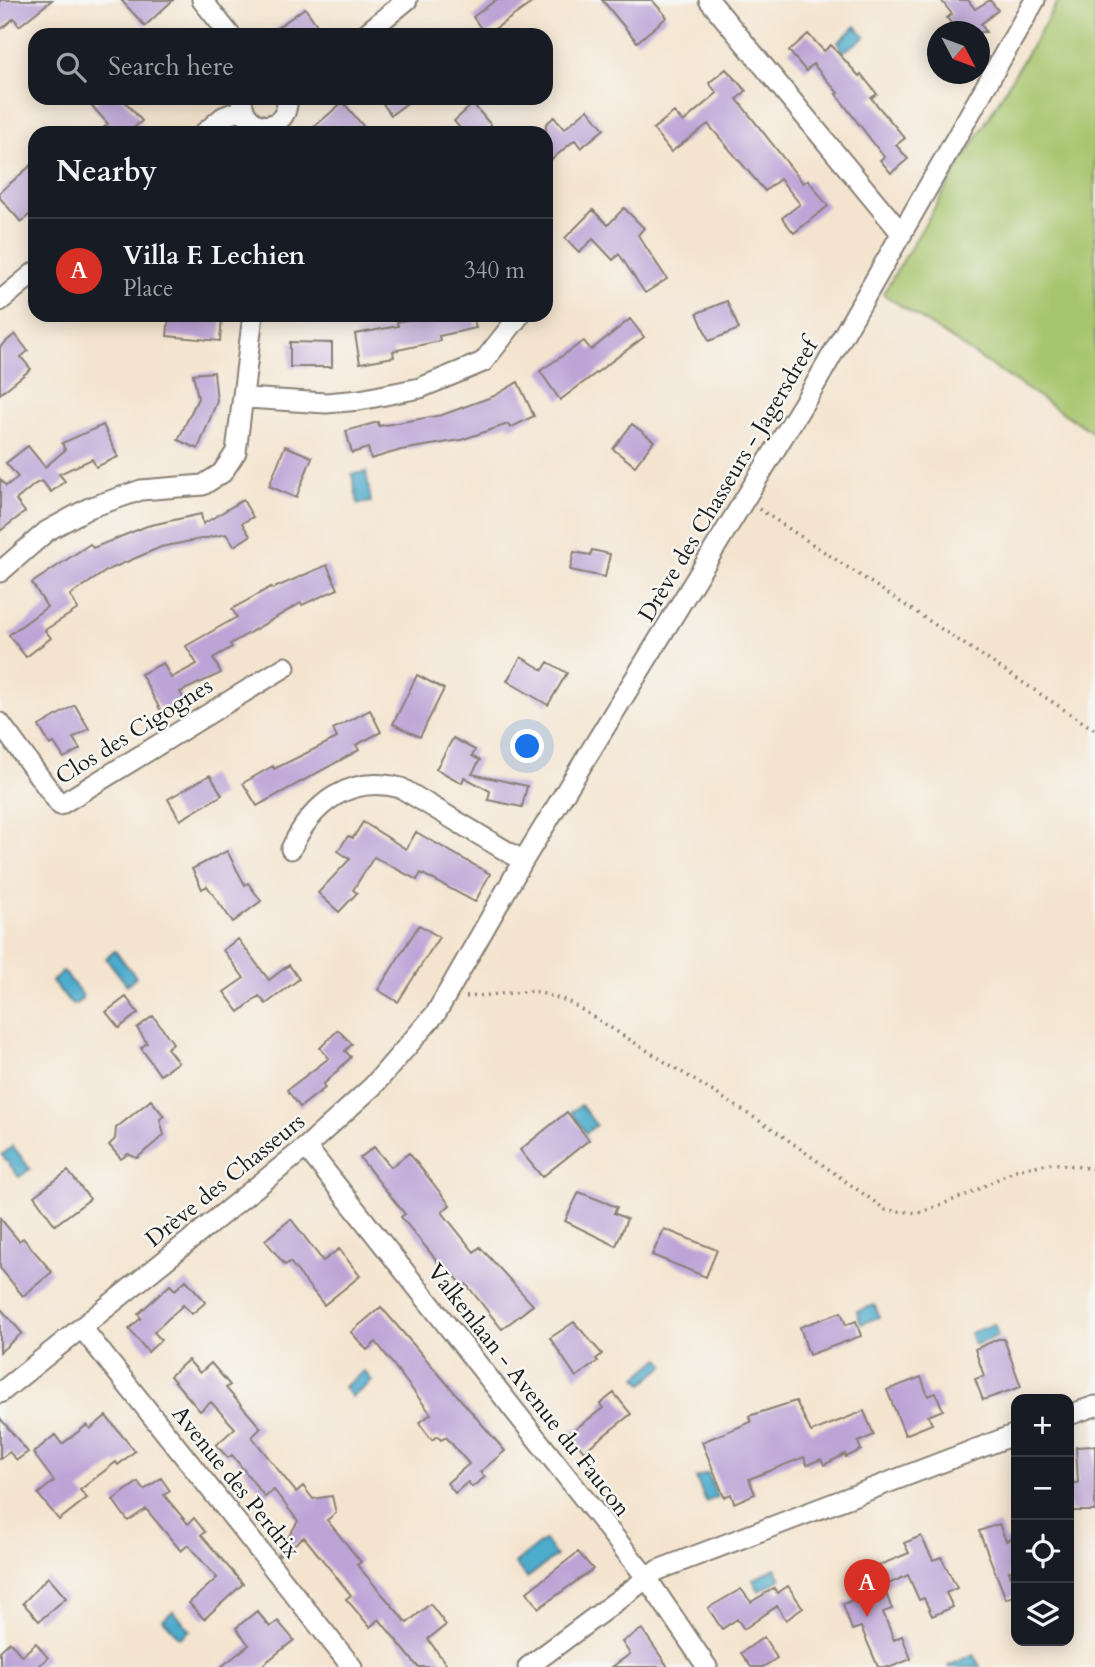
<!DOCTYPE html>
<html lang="en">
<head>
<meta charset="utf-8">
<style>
  :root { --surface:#171b24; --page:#20242c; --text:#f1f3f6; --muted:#9ea1a6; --line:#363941; --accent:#d93025 }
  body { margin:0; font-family:Cardo,serif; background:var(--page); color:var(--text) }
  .controls { position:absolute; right:21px; bottom:21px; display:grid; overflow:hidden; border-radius:14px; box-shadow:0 4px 18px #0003 }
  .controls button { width:63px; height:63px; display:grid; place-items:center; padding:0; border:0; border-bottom:2px solid var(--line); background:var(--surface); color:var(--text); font:35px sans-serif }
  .compass { position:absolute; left:927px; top:21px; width:63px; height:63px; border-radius:50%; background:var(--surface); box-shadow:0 4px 18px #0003; rotate:131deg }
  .you { position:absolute; left:528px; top:747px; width:24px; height:24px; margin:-18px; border:5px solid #fff; border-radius:50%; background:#1a73e8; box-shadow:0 0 0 10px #1a73e833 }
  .badge { display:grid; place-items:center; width:46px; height:46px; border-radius:50%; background:var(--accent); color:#fff; font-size:23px; font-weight:700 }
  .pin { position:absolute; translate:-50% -58px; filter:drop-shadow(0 2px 4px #0008) }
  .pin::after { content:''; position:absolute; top:37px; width:24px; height:21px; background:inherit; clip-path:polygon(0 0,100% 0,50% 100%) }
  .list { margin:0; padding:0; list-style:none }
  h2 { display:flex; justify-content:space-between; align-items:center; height:91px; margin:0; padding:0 28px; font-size:30px }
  h2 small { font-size:23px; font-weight:400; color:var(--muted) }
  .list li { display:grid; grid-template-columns:46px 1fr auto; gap:21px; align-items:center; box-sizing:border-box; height:105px; padding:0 28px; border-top:2px solid var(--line) }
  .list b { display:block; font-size:26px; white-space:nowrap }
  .list p { margin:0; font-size:23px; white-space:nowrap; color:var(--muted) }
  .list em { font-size:23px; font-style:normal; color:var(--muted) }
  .icon { flex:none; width:38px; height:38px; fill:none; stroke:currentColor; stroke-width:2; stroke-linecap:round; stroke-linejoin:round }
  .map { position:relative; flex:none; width:1095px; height:1667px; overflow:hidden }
  .search { position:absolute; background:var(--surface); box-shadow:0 4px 18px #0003; left:28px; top:28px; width:525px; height:77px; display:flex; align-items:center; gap:18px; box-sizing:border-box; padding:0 24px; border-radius:21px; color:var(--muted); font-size:26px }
  .panel { position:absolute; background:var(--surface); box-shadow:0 4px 18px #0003; left:28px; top:126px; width:525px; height:196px; border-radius:21px }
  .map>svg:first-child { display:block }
  .green { fill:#a7c56d; stroke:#627044; stroke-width:2 }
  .water { fill:#4dabcc; stroke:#346474; stroke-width:2 }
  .building { fill:#bda4d7 }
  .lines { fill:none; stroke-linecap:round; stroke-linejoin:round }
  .street-casing { stroke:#888076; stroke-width:23 }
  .path { stroke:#888076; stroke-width:3.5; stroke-dasharray:2 5; stroke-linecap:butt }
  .street { stroke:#fff; stroke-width:19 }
  .labels { text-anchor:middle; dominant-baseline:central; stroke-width:5; stroke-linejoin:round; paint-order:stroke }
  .street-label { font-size:23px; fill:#1c1c1c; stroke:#f6f6f2 }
</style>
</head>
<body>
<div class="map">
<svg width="1095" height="1667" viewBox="0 0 1095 1667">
  <rect width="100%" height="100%" fill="#f6f6f2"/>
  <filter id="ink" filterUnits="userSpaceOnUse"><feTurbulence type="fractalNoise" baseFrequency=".0143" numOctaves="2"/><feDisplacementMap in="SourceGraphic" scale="14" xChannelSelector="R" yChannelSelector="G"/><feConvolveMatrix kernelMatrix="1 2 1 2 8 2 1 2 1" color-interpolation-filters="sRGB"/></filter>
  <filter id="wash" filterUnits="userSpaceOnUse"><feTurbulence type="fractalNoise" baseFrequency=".00686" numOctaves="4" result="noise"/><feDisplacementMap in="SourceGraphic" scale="28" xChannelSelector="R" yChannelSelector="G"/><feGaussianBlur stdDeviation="1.57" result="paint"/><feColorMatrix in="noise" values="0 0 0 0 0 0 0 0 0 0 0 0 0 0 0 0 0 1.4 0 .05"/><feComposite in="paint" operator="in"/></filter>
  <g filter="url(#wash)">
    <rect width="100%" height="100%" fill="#f4e4cf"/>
    <path class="green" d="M1059 0H1087L1095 4V434L883 294Z"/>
    <path class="water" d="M856 26 865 37 843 52 838 42Z
      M366 472 371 502 358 504 352 474Z
      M115 951 136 977 127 985 106 958Z
      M63 971 82 994V999L75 1005 71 1004 52 981Z
      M581 1105 596 1125 586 1133 571 1112Z
      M13 1146 30 1169 19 1177 2 1155Z
      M875 1305 879 1317 861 1324 857 1311Z
      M994 1324 998 1336 974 1345 970 1333Z
      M660 1358 665 1365 643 1384 637 1377Z
      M364 1371 372 1381 352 1397 344 1387Z
      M708 1473 717 1497 706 1502 696 1478Z
      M545 1540 556 1556 527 1578 515 1563Z
      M775 1568 781 1579 759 1591 753 1580Z
      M173 1611 190 1630 180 1638 163 1619Z
      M974 1654 980 1667H948V1666Z"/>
    <g id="blocks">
      <path class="building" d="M0 0H52L19 26 14 18 0 30Z
        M121 0H173L145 26Z
        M496 0H536L486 35 473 17Z
        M602 0H652L667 17 637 42Z
        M941 0H968L975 9 990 0 998 10 981 24 986 32H958L947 18 952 14Z
        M305 8 324 35H267Z
        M808 34 824 51 831 45 859 76 861 74 877 94 871 98 905 138 896 145 908 159 891 173 880 160 884 157 836 94 838 93 813 64 806 71 789 51Z
        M726 69 746 91 737 99 803 183 808 180 828 206 794 233 782 218 800 204 780 179 765 191 708 124 671 152 653 129 674 112 683 122 717 93 709 83Z
        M101 98H122L142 121 128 133H97L108 124 92 106Z
        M379 98H414L391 115Z
        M343 102 369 133H307Z
        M473 104 491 125 481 133H464L454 121Z
        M588 109 604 129 581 148 575 140 546 164V124L554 117 564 129Z
        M35 162V210L21 222 0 198V192Z
        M624 208 644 228 638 235 667 279 645 293 619 254 613 260 593 239 579 252 565 238 593 210 608 225Z
        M727 301 739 329 709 341 697 313Z
        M169 315 222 317 220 341 167 336Z
        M428 315H473L476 328 439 336 440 341 393 351 394 357 360 363 355 334 398 326 397 322Z
        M630 319 644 337 560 400 540 371 584 341 591 350Z
        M15 334 28 351 21 357 31 369 0 394V347Z
        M290 342 332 343V367H290Z
        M214 372 217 401 198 449 178 440 198 398 193 374Z
        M518 382 534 416 510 428 508 424 461 440 401 450 371 459 368 448 352 453 346 431 378 422 379 426 442 415 494 396Z
        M632 424 654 441 635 466 613 449Z
        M103 425 118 457 96 467 92 459 59 474 65 481 51 492 42 481 35 484 16 500 25 512 0 531V479L6 486 18 477 6 463 28 446 45 467 65 450 62 443Z
        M285 446 312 457 296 498 269 486Z
        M243 500 253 517 242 523 250 536 234 546 226 534 161 547 108 570 70 595 78 609 45 630 51 638 26 657 9 635 47 607 32 583 90 544 93 548 147 526 201 514 203 524Z
        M592 550 610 554 605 577 570 570 574 552 590 555Z
        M327 565 338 589 302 605 301 603 230 644 232 647 213 658 221 673 180 692 185 701 162 713 141 674 163 663 171 678 197 664 186 646 237 617 232 609 271 587 272 589Z
        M521 657 543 670 548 662 567 673 548 705 507 681Z
        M417 675 444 689 420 737 393 724Z
        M75 705 89 729 73 738 80 749 64 758 54 743 50 745 39 726Z
        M370 710 381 732 356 745 359 750 257 806 243 783 273 766 274 769 337 738 333 729Z
        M453 738 475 750 472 756 480 760 472 774 527 786 522 807 488 800 490 791 464 777 462 783 436 769Z
        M210 775 222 795 180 820 168 799Z
        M363 822 406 849 416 832 490 874 475 902 421 873 417 880 374 857 353 890 357 893 339 912 318 893 350 859 338 851 348 836 353 838Z
        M227 851 245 885 248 883 261 901 233 922 207 886 202 889 192 869Z
        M419 925 439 937 398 1002 378 990Z
        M238 939 269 980 289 965 299 979 266 1004 259 996 239 1012 224 992 244 978 223 950Z
        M126 997 138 1013 119 1028 106 1012Z
        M153 1016 173 1043 167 1048 178 1062 160 1075 141 1048 147 1043 137 1028Z
        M338 1030 352 1044 345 1051 351 1057 323 1085 325 1088 300 1107 287 1090 329 1058 320 1048Z
        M151 1100 164 1116 160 1119 164 1135 137 1158 128 1154 121 1159 109 1145 115 1139 116 1128Z
        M567 1112 589 1140 542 1177 520 1150Z
        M374 1147 391 1167 409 1153 450 1205 442 1212 474 1252 480 1247 533 1305 502 1329 466 1284 463 1286 445 1264 442 1267 401 1217 405 1214 360 1158Z
        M68 1171 90 1199 55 1225 34 1196Z
        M579 1192 617 1207 614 1213 627 1219 616 1246 565 1221Z
        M0 1218 19 1241 23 1238 52 1272 23 1296 0 1268Z
        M291 1219 323 1261 339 1249 360 1276 324 1305 290 1262 285 1265 265 1240Z
        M664 1229 717 1250 706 1277 652 1255Z
        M186 1280 206 1302 192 1314 183 1305 154 1332 161 1340 148 1352 129 1329 141 1318 138 1314 170 1285 175 1290Z
        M381 1307 505 1451 480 1472 485 1477 472 1487 468 1482 455 1493 447 1483 469 1464 446 1437 441 1440 437 1436 432 1440 419 1423 431 1414 376 1342 367 1350 351 1332Z
        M0 1308 22 1333 0 1352Z
        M841 1312 846 1325 856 1321 861 1336 809 1355 800 1327Z
        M574 1322 602 1354 596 1359 598 1361 576 1377 550 1338Z
        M998 1339H1004L1021 1387 983 1400 975 1379 984 1376 975 1349Z
        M188 1360 200 1373 211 1363 230 1385 226 1388 261 1428 252 1437 296 1492 303 1486 313 1499 332 1496 336 1513 327 1520 361 1562 357 1565 407 1623 430 1604 446 1625 428 1639 448 1667H418L379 1619 370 1627 346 1599 351 1595 304 1537 279 1556 278 1554 298 1521 274 1490 265 1497 232 1455 228 1458 216 1445 235 1428 211 1402 200 1411 170 1376Z
        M921 1377 928 1396 936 1393 943 1410 928 1416 932 1424 905 1435 887 1390Z
        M614 1393 631 1414 584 1451 570 1433 603 1408 600 1404Z
        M796 1401 811 1432 864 1411 874 1435 858 1442 861 1450 846 1457 845 1454 824 1465 821 1459 807 1465 804 1457 749 1479 755 1494 734 1503 731 1494 724 1497 702 1442 751 1422 749 1416Z
        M106 1416 135 1451 118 1465 116 1462 80 1490 87 1498 59 1520 38 1494 54 1481 33 1453 55 1435 62 1444 87 1425 90 1429Z
        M0 1418 28 1452 17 1460 9 1452 0 1459Z
        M1095 1446V1511H1069V1483H1078L1076 1447Z
        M161 1478 170 1491 164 1495 188 1524 194 1518 205 1532 201 1535 243 1584 204 1619 189 1603 217 1578 188 1545 181 1551 146 1509 128 1521 113 1500 138 1482 144 1490Z
        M999 1524 1006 1541 1016 1537V1572L1009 1571 1016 1595 1006 1599 979 1531Z
        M921 1536 933 1560 941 1557 957 1588 946 1593 953 1607 932 1616 924 1598 919 1600 908 1575 871 1592 863 1572 909 1553 904 1543Z
        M578 1552 593 1569 539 1608 527 1592Z
        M48 1577 66 1598 39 1621 23 1603Z
        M788 1586 803 1608 786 1620 777 1606 744 1629 737 1619 722 1629 708 1608 741 1589 751 1602 774 1588 777 1593Z
        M884 1588 892 1609 883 1612 894 1640 902 1636 911 1659 891 1667H878L861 1627 852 1630 843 1604Z
        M257 1611 270 1627 278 1621 294 1640 260 1667H221L249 1645 236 1628Z
        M642 1629 668 1667H612L630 1654 622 1642Z
        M764 1637 777 1658 763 1667H751L741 1653Z
        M10 1642 22 1656 36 1643 48 1658 37 1667H0V1651Z"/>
    </g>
  </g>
  <g filter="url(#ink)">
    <use href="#blocks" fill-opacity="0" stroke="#888076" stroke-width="2"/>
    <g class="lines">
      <g class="street-casing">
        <path id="street" d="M202 0 230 35
          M709 0 902 234
          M364 35 407 0
          M242 98C243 136 290 133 287 98
          M204 133 223 117 243 109
          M0 301 35 272
          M245 398 326 403 360 400 420 388 483 362 520 315
          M0 572 47 531 89 508 141 490 203 485 222 473 236 452 253 315
          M0 723 60 805 285 667
          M291 849C312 803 350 774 401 788L523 861
          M306 1147 646 1577 707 1667
          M82 1328 352 1667
          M0 1393 306 1147 373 1086 436 1013 523 861 816 383 1035 0
          M1069 1415 1095 1406
          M528 1667 658 1570 1016 1434"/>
      </g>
      <path class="path" d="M759 509 1095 730
        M466 997 534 991 568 1001 774 1130 886 1210 919 1213 969 1194 1015 1170 1052 1163 1095 1169"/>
      <use href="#street" class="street"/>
    </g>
  </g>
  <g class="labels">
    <g class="street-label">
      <text transform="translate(728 480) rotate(-59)">Drève des Chasseurs - Jagersdreef</text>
      <text transform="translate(134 731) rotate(-32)">Clos des Cigognes</text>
      <text transform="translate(225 1180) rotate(-39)">Drève des Chasseurs</text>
      <text transform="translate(529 1390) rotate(52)">Valkenlaan - Avenue du Faucon</text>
      <text transform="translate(236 1482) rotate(51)">Avenue des Perdrix</text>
    </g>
  </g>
</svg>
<div class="controls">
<button>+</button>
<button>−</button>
<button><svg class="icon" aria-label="locate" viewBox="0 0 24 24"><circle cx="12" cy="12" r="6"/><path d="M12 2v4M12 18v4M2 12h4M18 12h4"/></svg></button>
<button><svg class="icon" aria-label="layers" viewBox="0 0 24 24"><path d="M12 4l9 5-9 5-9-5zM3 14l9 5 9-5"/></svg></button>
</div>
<svg class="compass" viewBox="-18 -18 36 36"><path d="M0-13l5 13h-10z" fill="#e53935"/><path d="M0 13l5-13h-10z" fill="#9ea1a6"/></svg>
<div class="you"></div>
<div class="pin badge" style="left:867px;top:1617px">A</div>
<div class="search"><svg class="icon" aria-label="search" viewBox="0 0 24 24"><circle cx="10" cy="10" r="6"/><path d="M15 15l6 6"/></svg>Search here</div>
<section class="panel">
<h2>Nearby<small></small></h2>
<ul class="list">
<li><span class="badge">A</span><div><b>Villa F. Lechien</b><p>Place</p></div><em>340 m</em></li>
</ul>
</section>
</div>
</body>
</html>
